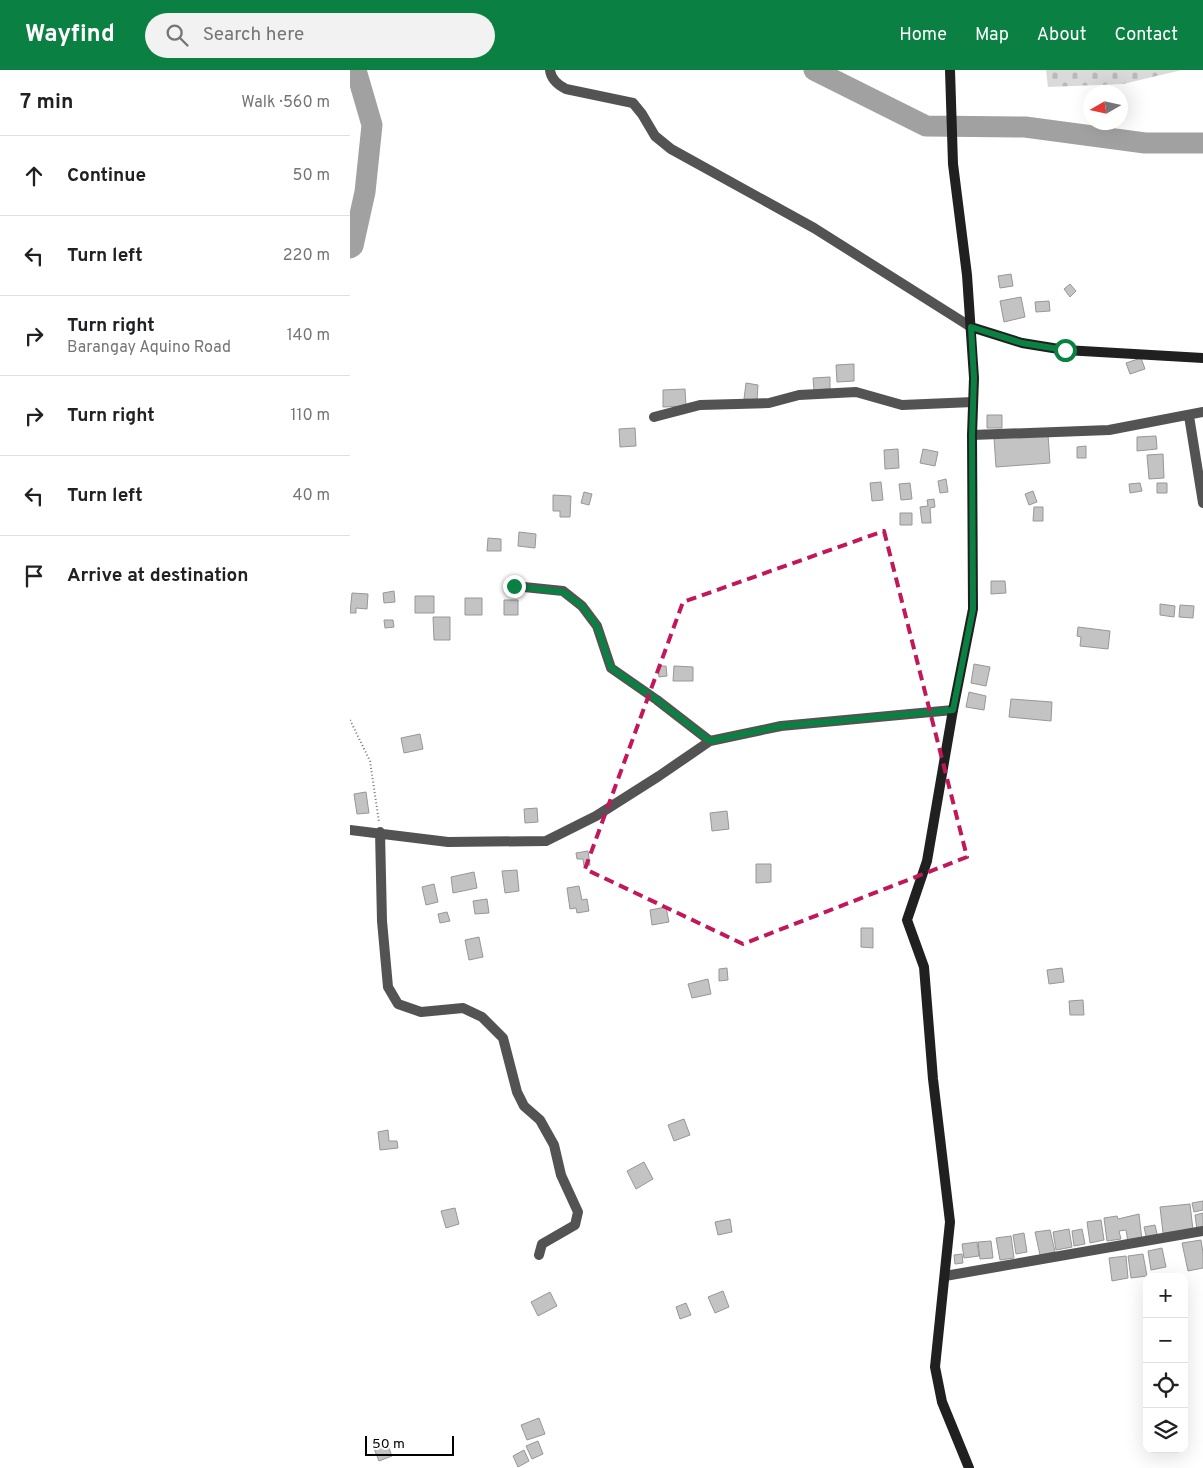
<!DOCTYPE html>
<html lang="en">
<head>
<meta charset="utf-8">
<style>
  :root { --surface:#fff; --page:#f2f2f2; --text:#202124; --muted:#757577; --line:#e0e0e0; --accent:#0b8043 }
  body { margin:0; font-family:Overpass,sans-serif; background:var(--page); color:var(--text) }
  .controls { position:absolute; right:15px; bottom:15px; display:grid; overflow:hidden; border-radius:10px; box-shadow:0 5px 20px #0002 }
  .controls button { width:45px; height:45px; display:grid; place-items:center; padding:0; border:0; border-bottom:1px solid var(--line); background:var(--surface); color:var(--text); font:25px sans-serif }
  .compass { position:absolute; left:733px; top:15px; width:45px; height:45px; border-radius:50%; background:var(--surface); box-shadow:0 5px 20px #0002; rotate:261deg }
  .scale { position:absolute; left:15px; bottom:12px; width:89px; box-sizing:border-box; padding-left:5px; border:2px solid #000; border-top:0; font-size:14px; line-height:18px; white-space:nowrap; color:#000; -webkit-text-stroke:4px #fff; paint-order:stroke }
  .stop { position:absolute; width:15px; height:15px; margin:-11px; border:4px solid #0b8043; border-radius:50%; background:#fff }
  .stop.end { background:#0b8043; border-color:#fff; box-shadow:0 1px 5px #0008 }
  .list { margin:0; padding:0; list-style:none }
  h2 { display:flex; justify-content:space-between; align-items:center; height:65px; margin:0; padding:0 20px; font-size:21px }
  h2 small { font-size:16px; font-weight:400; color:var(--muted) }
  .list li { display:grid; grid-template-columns:32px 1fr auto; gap:15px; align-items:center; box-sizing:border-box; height:80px; padding:0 20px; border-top:1px solid var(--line) }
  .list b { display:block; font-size:19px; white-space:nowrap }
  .list p { margin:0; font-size:16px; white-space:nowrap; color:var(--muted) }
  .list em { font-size:16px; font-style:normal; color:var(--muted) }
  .icon { flex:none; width:28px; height:28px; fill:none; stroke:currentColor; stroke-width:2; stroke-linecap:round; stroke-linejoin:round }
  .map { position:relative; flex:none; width:853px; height:1398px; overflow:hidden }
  header { display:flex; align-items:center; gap:30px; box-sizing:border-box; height:70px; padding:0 25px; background:var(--accent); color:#fff }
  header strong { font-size:24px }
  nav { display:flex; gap:28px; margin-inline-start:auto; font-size:18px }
  .search { width:350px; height:45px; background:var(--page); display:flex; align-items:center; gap:12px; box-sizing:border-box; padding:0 18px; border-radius:28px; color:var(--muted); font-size:19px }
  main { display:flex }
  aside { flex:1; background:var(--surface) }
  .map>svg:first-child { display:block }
  .cemetery { fill:url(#cemetery-stones) }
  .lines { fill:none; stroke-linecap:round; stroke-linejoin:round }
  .river { stroke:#a1a1a1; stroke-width:21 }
  .building { fill:#c3c3c3; stroke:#979797 }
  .path { stroke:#757575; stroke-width:2; stroke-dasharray:1 2.5; stroke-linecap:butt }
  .street { stroke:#535353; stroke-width:10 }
  .secondary { stroke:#202020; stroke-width:10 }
  .route { stroke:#0b8043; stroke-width:6 }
  .marked { fill:none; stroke:#c2185b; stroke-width:4; stroke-dasharray:10 6; stroke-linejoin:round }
</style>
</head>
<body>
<header>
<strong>Wayfind</strong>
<div class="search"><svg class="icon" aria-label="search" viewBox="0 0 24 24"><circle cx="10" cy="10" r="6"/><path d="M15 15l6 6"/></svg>Search here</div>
<nav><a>Home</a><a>Map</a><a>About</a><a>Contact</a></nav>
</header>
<main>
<aside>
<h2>7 min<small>Walk · 560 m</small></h2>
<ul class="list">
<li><svg class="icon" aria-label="ahead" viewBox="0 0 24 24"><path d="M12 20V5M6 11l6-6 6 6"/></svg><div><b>Continue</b></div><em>50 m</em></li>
<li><svg class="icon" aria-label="left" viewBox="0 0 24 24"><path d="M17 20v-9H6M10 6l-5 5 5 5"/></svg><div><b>Turn left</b></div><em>220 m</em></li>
<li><svg class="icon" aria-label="right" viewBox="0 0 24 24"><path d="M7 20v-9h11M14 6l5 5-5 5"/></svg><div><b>Turn right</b><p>Barangay Aquino Road</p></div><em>140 m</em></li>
<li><svg class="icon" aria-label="right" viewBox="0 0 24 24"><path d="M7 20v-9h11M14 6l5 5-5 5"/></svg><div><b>Turn right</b></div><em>110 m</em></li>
<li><svg class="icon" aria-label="left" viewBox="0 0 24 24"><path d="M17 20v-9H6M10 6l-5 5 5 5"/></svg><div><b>Turn left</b></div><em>40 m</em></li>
<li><svg class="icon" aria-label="arrive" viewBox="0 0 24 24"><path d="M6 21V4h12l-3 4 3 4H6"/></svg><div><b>Arrive at destination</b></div></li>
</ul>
</aside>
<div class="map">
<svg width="853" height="1398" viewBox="0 0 853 1398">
  <defs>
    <pattern id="cemetery-stones" width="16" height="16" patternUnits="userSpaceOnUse" patternTransform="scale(1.25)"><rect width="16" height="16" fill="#dadada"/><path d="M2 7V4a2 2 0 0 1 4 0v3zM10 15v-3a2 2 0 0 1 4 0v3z" fill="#b9b9b9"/></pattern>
  </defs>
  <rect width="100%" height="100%" fill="#fff"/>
  <path class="cemetery" d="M696 0H832L773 14 698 17Z"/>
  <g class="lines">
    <path class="river" d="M464 0 576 56 675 57 795 73H853
      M0 178 3 176 15 122 22 55 6 0"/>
  </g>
  <path class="building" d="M661 204 663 216 650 218 648 206Z
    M720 214 726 221 720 227 714 219Z
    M671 227 675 247 654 252 650 231Z
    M699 231 700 241 686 242 685 232Z
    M791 288 795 299 780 304 776 293Z
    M504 294V311L487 312 486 295Z
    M480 307V319L464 320 463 308Z
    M396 313 408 315 407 330 394 329Z
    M335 319 336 336 313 337V320Z
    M637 345H652V358H637Z
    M285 358 286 376 270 377 269 359Z
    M698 365 700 393 646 397 644 368Z
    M806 366 807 379 787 381V367Z
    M736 376V388H727V377Z
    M548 379 549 398 535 399 534 380Z
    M573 379 588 382 585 396 570 393Z
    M813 384 814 408 799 409 797 385Z
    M596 409 598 422 590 423 588 411Z
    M531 412 533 430 522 431 520 413Z
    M560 413 562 429 551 430 549 414Z
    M790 413 792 421 780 423 779 414Z
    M807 413H817V423H807Z
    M683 421 687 432 679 435 675 424Z
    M234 422 242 424 239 435 231 433Z
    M203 425 221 426 220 447H210V441H203Z
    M584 429 585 437 580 438 581 453H572L570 437 578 436 577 430Z
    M684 437H693V451H683Z
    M550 443H562V455H550Z
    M169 462 186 464 185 478 168 476Z
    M138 468 151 469V481H137Z
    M641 511H655L656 523 641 524Z
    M44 521 45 532 34 533 33 523Z
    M2 523 18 524 17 539 6 538V543H0Z
    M65 526H84V543H65Z
    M115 528H132V545H115Z
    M154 530H168V545H154Z
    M810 534 825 536 824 547 810 545Z
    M830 535 844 536 843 548 829 547Z
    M83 547H100V570H84Z
    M34 550H43L44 557 35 558Z
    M728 557 760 561 758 579 730 576 731 567 727 566Z
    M624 594 640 597 636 616 621 613Z
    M308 596H316L317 606 309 607Z
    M324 596 343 597V611H323Z
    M619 622 636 626 634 640 616 637Z
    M661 629 702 632 701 651 659 647Z
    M70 664 73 679 54 683 51 668Z
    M16 722 19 743 7 744 4 724Z
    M187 738 188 752 175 753 174 739Z
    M377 741 379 759 362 761 360 743Z
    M238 781 240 795 234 796 233 789H227L226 783Z
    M406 794H421V812L406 813Z
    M167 800 169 821 155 823 152 801Z
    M124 802 127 818 103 823 101 807Z
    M84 814 88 832 76 835 72 817Z
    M229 816 232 830 237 829 239 841 227 843 226 838 220 839 217 818Z
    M137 829 139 843 125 844 123 831Z
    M316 837 319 852 302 855 300 840Z
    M97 842 100 851 90 853 88 844Z
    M511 858H523V878L511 877Z
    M129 867 133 887 119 890 115 870Z
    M377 898 378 910 369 911V899Z
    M712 898 714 912 699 914 697 900Z
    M358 909 361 924 342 928 338 914Z
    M733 930 734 945H720L719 931Z
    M334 1049 340 1065 324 1071 318 1055Z
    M38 1060 39 1071H47L48 1078 30 1080 28 1062Z
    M294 1092 303 1109 286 1119 277 1101Z
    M853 1131V1140L844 1142 842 1133Z
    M840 1134 843 1160 813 1163 810 1137Z
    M105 1138 109 1154 96 1158 91 1141Z
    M853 1143V1159L847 1160 845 1145Z
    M789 1144 792 1170 778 1172 776 1160 769 1161 771 1169 757 1171 754 1148 767 1146 768 1149Z
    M380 1149 382 1162 368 1165 365 1152Z
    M751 1150 754 1170 740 1173 737 1152Z
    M805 1155 808 1168 797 1170 794 1157Z
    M719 1159 722 1177 706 1180 703 1162Z
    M732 1159 735 1174 724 1176 722 1161Z
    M700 1160 705 1182 690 1185 685 1162Z
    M674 1163 677 1182 666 1184 663 1165Z
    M661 1166 664 1188 650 1190 646 1168Z
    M851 1170 853 1183V1198L838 1201 832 1173Z
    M641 1171 643 1188 630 1189 628 1172Z
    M627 1172 629 1186 614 1188 612 1174Z
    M812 1178 816 1197 801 1200 798 1181Z
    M612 1184 613 1193 605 1194 604 1185Z
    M793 1184 797 1206 781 1208 778 1186Z
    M776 1186 778 1208 762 1211 759 1188Z
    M373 1221 379 1237 365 1243 358 1227Z
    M200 1222 207 1236 188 1246 181 1232Z
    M336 1233 341 1245 330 1249 326 1237Z
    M189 1348 195 1364 177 1370 171 1355Z
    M36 1371 42 1386 29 1391 23 1376Z
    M188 1371 193 1384 182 1389 176 1376Z
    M174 1380 179 1391 168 1397 163 1386Z"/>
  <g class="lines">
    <path class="path" d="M0 650 20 691 29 752"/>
    <path class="street" d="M200 0C201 10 208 15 216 19L283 33 292 44 305 66 321 79 464 158 621 257
      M839 346 853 433
      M304 347 350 335 419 333 449 325 506 322 552 335 623 332
      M622 365 759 360 853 342
      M164 516 213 521 232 536 247 556 261 598 307 630 360 671
      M0 760 98 772 196 771 246 746 309 706 360 671 431 656 603 640
      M30 762 32 851 38 917 48 934 71 942 113 938 132 947 153 968 167 1022 174 1036 190 1050 204 1075 211 1105 228 1142 225 1155 192 1174 189 1185
      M595 1206 853 1161"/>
    <path class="secondary" d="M600 0 603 94 617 205 624 308 622 365 623 539 603 640 577 791 557 850 574 897 583 1009 600 1152 585 1297 592 1332 619 1398
      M621 257 672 273 715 280 853 288"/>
  </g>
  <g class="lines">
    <path class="route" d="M164 516 213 522 232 536 247 556 261 598 307 630 360 671 431 656 603 640 623 539 622 365 624 308 621 257 672 273 715 280"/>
  </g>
  <path class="marked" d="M534 461 617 787 393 874 235 799 333 532Z"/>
</svg>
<div class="controls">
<button>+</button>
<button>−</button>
<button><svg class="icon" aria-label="locate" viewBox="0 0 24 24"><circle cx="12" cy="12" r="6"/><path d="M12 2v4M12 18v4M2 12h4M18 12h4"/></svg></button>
<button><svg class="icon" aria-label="layers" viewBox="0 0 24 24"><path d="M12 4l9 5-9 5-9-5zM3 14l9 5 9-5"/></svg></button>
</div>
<svg class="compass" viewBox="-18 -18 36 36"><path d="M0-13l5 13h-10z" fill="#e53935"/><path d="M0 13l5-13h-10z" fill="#757577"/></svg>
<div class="scale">50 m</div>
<div class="stop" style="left:715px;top:280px"></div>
<div class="stop end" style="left:164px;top:516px"></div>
</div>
</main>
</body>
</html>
